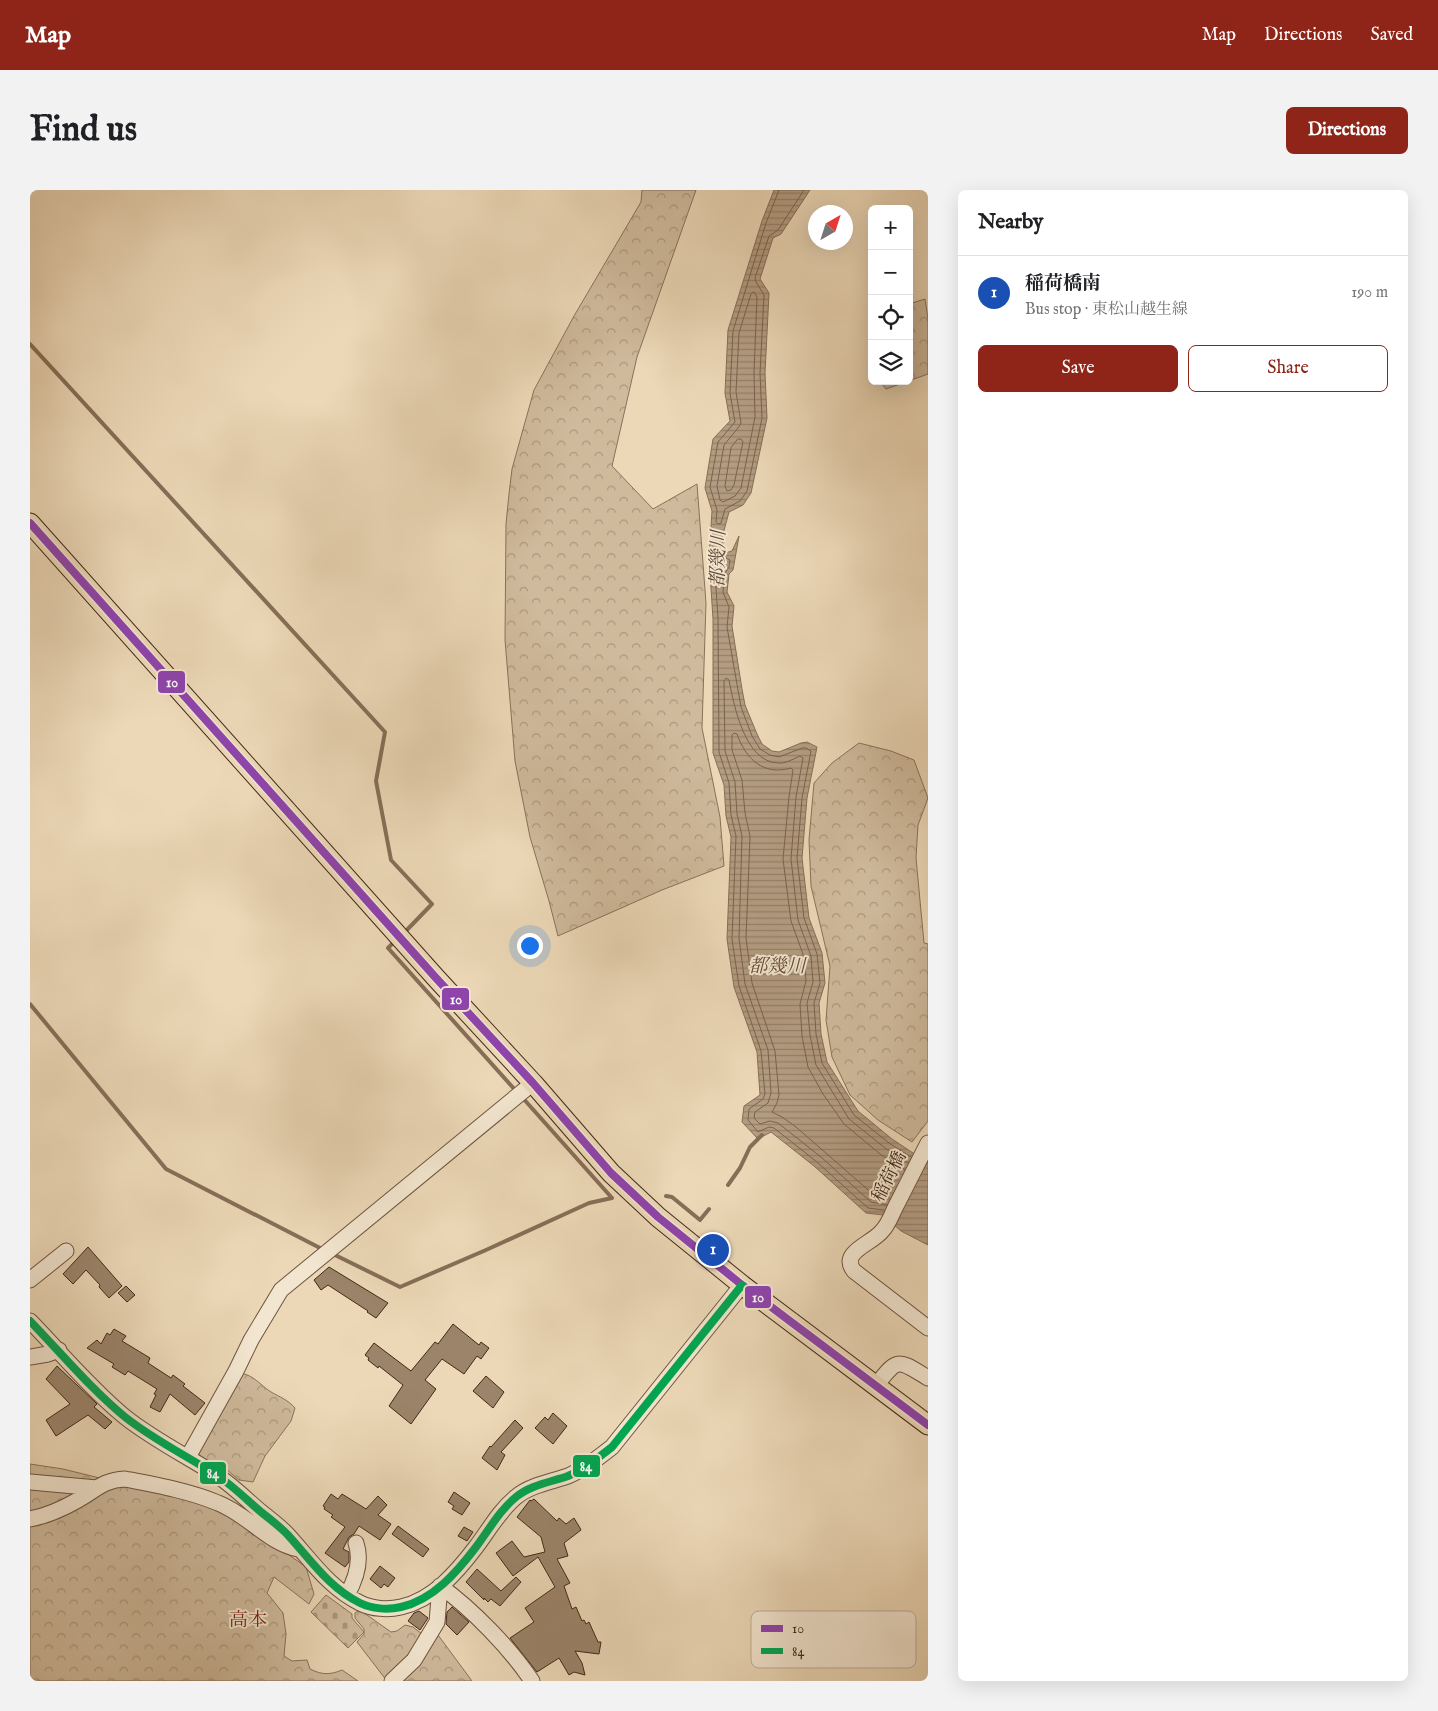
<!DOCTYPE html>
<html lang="en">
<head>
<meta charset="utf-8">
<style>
  :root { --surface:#fff; --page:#f2f2f2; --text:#202124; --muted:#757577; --line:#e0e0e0; --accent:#8f2418 }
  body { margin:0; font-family:"IM FELL English","Noto Serif JP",serif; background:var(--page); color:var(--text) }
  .controls { position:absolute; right:15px; top:15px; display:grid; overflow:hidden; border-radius:8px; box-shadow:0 5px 20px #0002 }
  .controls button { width:45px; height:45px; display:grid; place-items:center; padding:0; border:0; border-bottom:1px solid var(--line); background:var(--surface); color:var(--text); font:25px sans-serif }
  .compass { position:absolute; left:778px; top:15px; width:45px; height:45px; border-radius:50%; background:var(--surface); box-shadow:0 5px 20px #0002; rotate:39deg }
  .you { position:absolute; left:499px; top:755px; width:18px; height:18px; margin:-12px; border:4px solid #fff; border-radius:50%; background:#1a73e8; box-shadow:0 0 0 8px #1a73e833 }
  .badge { display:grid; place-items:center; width:32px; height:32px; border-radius:50%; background:var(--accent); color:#fff; font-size:16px; font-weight:700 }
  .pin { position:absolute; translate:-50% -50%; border:2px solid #fff; box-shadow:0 1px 5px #0006 }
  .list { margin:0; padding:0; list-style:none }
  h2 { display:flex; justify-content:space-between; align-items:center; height:65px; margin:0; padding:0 20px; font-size:21px }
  h2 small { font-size:16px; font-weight:400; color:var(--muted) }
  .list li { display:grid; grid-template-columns:32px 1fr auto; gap:15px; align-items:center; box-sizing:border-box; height:75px; padding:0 20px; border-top:1px solid var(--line) }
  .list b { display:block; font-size:19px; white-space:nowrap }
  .list p { margin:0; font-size:16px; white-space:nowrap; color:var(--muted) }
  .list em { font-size:16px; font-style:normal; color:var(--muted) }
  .actions { display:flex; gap:10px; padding:15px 20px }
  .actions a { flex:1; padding:11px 0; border:1px solid var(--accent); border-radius:8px; text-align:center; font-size:18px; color:var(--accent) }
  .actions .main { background:var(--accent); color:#fff }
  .icon { flex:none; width:28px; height:28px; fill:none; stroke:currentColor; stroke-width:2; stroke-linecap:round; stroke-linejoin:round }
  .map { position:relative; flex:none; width:898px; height:1491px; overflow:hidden; border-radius:8px }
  header { display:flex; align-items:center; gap:30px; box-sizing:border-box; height:70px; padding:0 25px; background:var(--accent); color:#fff }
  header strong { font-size:24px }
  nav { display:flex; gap:28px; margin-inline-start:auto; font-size:18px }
  .intro { display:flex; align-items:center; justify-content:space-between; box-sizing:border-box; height:120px; padding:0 30px }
  h1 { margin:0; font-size:35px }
  .button { padding:12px 22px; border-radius:8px; background:var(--accent); color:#fff; font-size:18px; font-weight:700 }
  main { display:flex; gap:30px; padding:0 30px }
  aside { flex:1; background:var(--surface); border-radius:8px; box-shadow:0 5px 20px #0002 }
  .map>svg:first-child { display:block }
  .forest { fill:url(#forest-crowns); stroke:#89715a }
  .cemetery { fill:url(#cemetery-stones); stroke:#89715a }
  .water { fill:url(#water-rules); stroke:#866e57 }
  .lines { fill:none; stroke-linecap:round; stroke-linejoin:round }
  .shore { stroke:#7b624c; stroke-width:1 }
  .stream { stroke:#866e57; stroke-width:4 }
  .building { fill:#9b846a; stroke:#432817 }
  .minor-casing { stroke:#6d543f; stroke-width:17 }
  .major-casing { stroke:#432817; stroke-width:21 }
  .minor { stroke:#f3e6d0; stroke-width:15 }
  .major { stroke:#ecd8b7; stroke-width:19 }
  .bus-1-casing { stroke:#f3e6d0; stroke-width:11 }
  .bus-2-casing { stroke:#f3e6d0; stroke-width:11 }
  .bus-1 { stroke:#8e44ad; stroke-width:8 }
  .bus-2 { stroke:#00a651; stroke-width:8 }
  .labels { text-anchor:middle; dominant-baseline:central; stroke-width:4; stroke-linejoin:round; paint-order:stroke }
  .street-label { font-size:18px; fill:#432817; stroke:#f3e6d0 }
  .water-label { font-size:19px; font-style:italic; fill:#654b37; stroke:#f3e6d0 }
  .neighbourhood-label { font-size:19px; fill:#7a1f14; stroke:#f3e6d0 }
  .key { fill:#f3e6d0; stroke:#bead98; stroke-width:1 }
  .key-label { font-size:14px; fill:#432817 }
  .line-badge { stroke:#f3e6d0; stroke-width:2 }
  .badge-label { font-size:14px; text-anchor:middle; font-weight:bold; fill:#fff }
</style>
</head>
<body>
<header>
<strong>Map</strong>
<nav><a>Map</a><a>Directions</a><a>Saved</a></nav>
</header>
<div class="intro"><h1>Find us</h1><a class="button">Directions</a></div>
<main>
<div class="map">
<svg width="898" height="1491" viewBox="0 0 898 1491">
  <defs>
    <pattern id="forest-crowns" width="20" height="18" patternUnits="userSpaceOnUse" patternTransform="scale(1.25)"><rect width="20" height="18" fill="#cfba9c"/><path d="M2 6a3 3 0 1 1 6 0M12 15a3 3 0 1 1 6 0" fill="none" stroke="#aa977e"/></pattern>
    <pattern id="cemetery-stones" width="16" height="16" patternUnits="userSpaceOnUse" patternTransform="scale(1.25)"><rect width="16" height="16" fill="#cfba9c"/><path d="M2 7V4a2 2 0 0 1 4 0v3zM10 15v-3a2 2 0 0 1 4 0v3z" fill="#aa977e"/></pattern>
    <pattern id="water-rules" width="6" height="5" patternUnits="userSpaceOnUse" patternTransform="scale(1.25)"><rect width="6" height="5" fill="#b39c81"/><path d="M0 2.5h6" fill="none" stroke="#937f69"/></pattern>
  </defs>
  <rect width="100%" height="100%" fill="#ecd8b7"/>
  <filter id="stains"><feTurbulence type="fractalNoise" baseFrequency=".004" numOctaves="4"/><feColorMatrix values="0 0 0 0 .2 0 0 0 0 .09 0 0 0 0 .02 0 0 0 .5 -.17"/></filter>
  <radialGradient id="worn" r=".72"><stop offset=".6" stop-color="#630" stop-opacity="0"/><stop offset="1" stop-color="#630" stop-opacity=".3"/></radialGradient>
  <path class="forest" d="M612 0H666L607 167 582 276 623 319 667 294 676 413 672 538 690 627 694 676 632 700 528 746 519 711 500 647 485 571 475 450 476 334 479 304 482 279 504 200 544 126 611 12Z
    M895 109 898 129V184L856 199 850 191H879V114Z
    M829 553 861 561 884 570 898 608 888 635 886 668 894 753 898 754V931L882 952 848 930 820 905 802 867 796 830 800 776 781 696 779 650 784 593 802 573Z
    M210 1183C224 1185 230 1195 241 1202 250 1207 258 1210 265 1218L261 1231 235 1266 223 1292 209 1290 196 1279 186 1278 168 1264Z
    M0 1274 33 1279 163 1311 210 1330 276 1377 284 1404 279 1414 244 1387 237 1403 253 1423 256 1444 254 1466 262 1471 277 1470 280 1479C292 1485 300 1485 312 1480L328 1491H0Z
    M330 1420 361 1442 367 1441 375 1435 383 1437 392 1444 408 1445 442 1491H357L327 1452 334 1444V1439L325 1428V1423Z"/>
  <path class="cemetery" d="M296 1405 322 1424V1428L334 1442 318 1458 281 1422Z"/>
  <path class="water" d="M744 0H780L751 44 743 48 730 89 739 103 735 183 737 228 721 303 713 315 699 322 692 348 695 363 702 361 709 346 703 380 699 384 697 402 704 416 702 436 712 499 715 515 727 544 732 554 742 561 749 562 771 553 777 552 787 557 777 608 772 668 779 728 792 763 795 793 789 813 791 844 797 872 828 921 862 949 898 973V1055L871 1041 853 1025 836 1023 784 976 741 942 728 949 712 932 714 916 730 905 727 862 704 797 697 749 701 647 696 626 694 595 683 563V429L679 368 682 321 675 298 683 249 700 231 695 203 698 140 732 31Z"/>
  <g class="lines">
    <path class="shore" d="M749 0 736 33 703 141 700 203 705 232 688 252 680 297 687 320 686 332 688 334 691 333 695 319 710 311 717 301 732 228 730 183 734 105 726 92 725 88 739 46 748 40 774 0
      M724 102 727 107 724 183 725 227 711 298 705 306 693 312 690 310 687 296 694 255 708 238 711 233 706 202 709 143 721 104Z
      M708 249H711L713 252 704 295 701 300 697 301 695 296 701 258Z
      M860 1008 844 1005 766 937 752 927 742 922 747 913 749 905 745 861 722 793 716 748 720 646 715 623 712 590 702 560V545L704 543 707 544C716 569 733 586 761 578L763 580 759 607 753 669 761 731 774 767 776 791 770 814 772 846 778 877 793 904 814 934 850 964 875 980
      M857 1015 841 1012 791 967 748 933 740 931 730 934 724 928 725 922 738 913 741 903 738 860 715 794 709 748 712 646 707 624 705 592 695 561 694 491 696 488 699 490C704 516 715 572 748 573 755 574 763 569 770 566L773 568 766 607 761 669 768 730 781 766 783 792 777 813 780 845 786 875 819 929 855 958 878 973
      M854 1020 838 1018 787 972 744 938 739 937 728 942 718 930 719 919 733 909 735 904 731 861 709 796 702 749 706 646 701 625 699 593 689 562 688 428 684 368V359L686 357 689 358 692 366 700 370 699 377 695 383 693 402 699 417 697 437 711 517 722 546 730 559 740 565 749 567 772 558H776L781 561 772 608 767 668 774 728 787 764 790 793 784 813 786 844 792 873 824 925 859 953 881 967"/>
    <path class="stream" d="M0 154 355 542 346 591 361 670 402 714 373 744
      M366 750 358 758 486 901
      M0 814 136 979 294 1060
      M491 906 582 1008
      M698 995 710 978 720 957 732 945
      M636 1006 642 1007 670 1030 679 1019
      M301 1063 370 1097 456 1060 559 1013 582 1008"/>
  </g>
  <path class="building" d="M58 1057 92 1096 79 1108 69 1097 70 1095 56 1080 43 1094 33 1084Z
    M299 1077 358 1113 346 1128 337 1122 338 1121 298 1095 291 1100 284 1090Z
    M96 1096 105 1105 97 1112 88 1103Z
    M423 1134 449 1155 451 1152 459 1158 451 1169 447 1166 434 1184 412 1169 395 1190 406 1199 381 1234 359 1216 373 1195 349 1176 348 1178 338 1170 339 1168 335 1165 344 1153 381 1181 405 1152 408 1154Z
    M84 1139 96 1146 92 1151 120 1168 118 1173 141 1188 143 1185 155 1194 153 1196 175 1213 165 1225 140 1204 130 1222 120 1217 126 1205 124 1204 127 1199 98 1181 95 1185 82 1177 84 1174 57 1158 67 1150 71 1154 77 1143 80 1145Z
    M27 1176 67 1214 64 1217 82 1232 75 1239 58 1225 26 1246 16 1230 40 1214 16 1189Z
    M456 1186 474 1202 463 1218 443 1201Z
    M523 1223 537 1236 523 1254 505 1238 515 1227 518 1230Z
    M485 1230 493 1238 471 1262 475 1265 467 1280 452 1268 460 1256 461 1257Z
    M424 1302 440 1313 432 1325 422 1319 424 1316 418 1312Z
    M301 1304 308 1309 312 1304 336 1319 348 1306 357 1315 348 1325 361 1334 350 1350 329 1336 324 1344 319 1347 313 1359 319 1362V1372L315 1377 295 1363 315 1337 301 1327 303 1325 294 1319 295 1317 293 1316Z
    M504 1309 527 1331 529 1328 536 1334 544 1328 550 1338 551 1340 534 1353 538 1366 527 1369 540 1393 534 1396 542 1419 546 1417 552 1431 554 1430 556 1434 559 1432 568 1452H571L569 1464 545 1461 552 1473 555 1485 544 1482 539 1485 529 1468 507 1482 480 1448 504 1432 495 1418 525 1397 508 1367 483 1386 466 1363 482 1351 494 1367 515 1362 511 1347 487 1327 500 1310 501 1311Z
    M368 1336 399 1359 393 1367 362 1344Z
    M434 1337 443 1342 437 1351 428 1346Z
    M350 1376 365 1388 358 1397 354 1394 351 1398 340 1389Z
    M447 1379 471 1401 486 1387 491 1392 470 1416 461 1409 458 1412 454 1408V1410L436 1392Z
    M422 1417 439 1432 427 1445 416 1434 417 1422Z
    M389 1421 398 1428 390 1440 378 1431 384 1423Z"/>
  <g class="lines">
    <g class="minor-casing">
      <path id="minor" d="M898 953C888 973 877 994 867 1014 862 1023 859 1034 852 1041 842 1054 809 1062 824 1081L898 1138
        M0 1090 36 1061
        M0 1131C31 1163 61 1199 95 1227 124 1250 157 1266 188 1286 203 1296 217 1310 231 1322 240 1329 249 1336 257 1344 280 1369 299 1398 330 1413 342 1419 358 1420 371 1417 403 1410 427 1382 446 1357 459 1340 469 1321 486 1307 500 1295 521 1292 538 1286 554 1279 568 1268 582 1257L712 1095
        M0 1167 18 1164 29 1160
        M845 1197C868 1167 867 1169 898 1188
        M158 1267 206 1181 221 1150 251 1100 503 893
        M0 1292 67 1298
        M0 1329C16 1326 34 1318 48 1310 66 1300 73 1290 95 1289 126 1295 159 1301 188 1313 217 1324 238 1353 268 1359
        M410 1396C442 1419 480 1458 502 1491
        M317 1405C326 1389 332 1371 326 1353
        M362 1491 384 1470 407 1432 410 1396"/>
    </g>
    <g class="major-casing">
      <path id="major" d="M0 333 406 788 503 893 581 983 628 1027 712 1095 898 1235"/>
    </g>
    <use href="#minor" class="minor"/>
    <use href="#major" class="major"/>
    <g class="bus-1-casing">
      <path id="bus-1" d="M0 333 406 788 503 893 581 983 628 1027 712 1095 898 1235"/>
    </g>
    <g class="bus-2-casing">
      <path id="bus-2" d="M0 1131C31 1163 61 1199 95 1227 124 1250 157 1266 188 1286 203 1296 217 1310 231 1322 240 1329 249 1336 257 1344 280 1369 299 1398 330 1413 342 1419 358 1420 371 1417 403 1410 427 1382 446 1357 459 1340 469 1321 486 1307 500 1295 521 1292 538 1286 554 1279 568 1268 582 1257L712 1095"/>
    </g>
    <use href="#bus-1" class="bus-1"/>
    <use href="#bus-2" class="bus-2"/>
  </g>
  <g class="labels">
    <g class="street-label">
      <text transform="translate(860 987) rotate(-63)">稲荷橋</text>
    </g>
    <g class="water-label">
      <text transform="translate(689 369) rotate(-89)">都幾川</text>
      <text x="747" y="777">都幾川</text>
    </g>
    <g class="neighbourhood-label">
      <text x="218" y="1431">高本</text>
    </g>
  </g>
  <rect x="721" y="1421" width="165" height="57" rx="8" class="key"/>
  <rect x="731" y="1435" width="22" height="7" fill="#8e44ad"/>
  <rect x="731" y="1458" width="22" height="6" fill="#00a651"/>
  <g class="key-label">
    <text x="762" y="1443">10</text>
    <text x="762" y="1466">84</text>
  </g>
  <g class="line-badge">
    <rect x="127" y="480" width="29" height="24" rx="5" fill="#8e44ad"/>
    <rect x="411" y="797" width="29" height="24" rx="5" fill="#8e44ad"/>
    <rect x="714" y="1095" width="28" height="24" rx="5" fill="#8e44ad"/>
    <rect x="542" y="1264" width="29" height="24" rx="5" fill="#00a651"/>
    <rect x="169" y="1271" width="28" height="24" rx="5" fill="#00a651"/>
  </g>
  <g class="badge-label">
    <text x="142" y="497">10</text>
    <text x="426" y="814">10</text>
    <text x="728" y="1112">10</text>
    <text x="556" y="1281">84</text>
    <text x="183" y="1288">84</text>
  </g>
  <rect width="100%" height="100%" filter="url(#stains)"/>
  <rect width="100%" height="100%" fill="url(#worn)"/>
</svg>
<div class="controls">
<button>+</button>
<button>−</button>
<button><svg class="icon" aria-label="locate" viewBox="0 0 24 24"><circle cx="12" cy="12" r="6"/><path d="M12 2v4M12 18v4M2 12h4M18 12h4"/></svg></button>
<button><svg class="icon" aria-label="layers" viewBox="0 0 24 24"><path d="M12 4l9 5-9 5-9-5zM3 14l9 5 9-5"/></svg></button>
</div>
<svg class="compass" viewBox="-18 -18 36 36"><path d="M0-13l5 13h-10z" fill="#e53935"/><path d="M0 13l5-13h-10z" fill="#757577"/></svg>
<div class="you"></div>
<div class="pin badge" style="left:683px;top:1060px;background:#1a4fb4">1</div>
</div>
<aside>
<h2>Nearby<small></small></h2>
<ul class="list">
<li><span class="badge" style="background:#1a4fb4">1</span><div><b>稲荷橋南</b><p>Bus stop · 東松山越生線</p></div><em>190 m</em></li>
</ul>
<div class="actions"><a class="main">Save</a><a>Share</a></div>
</aside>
</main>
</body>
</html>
